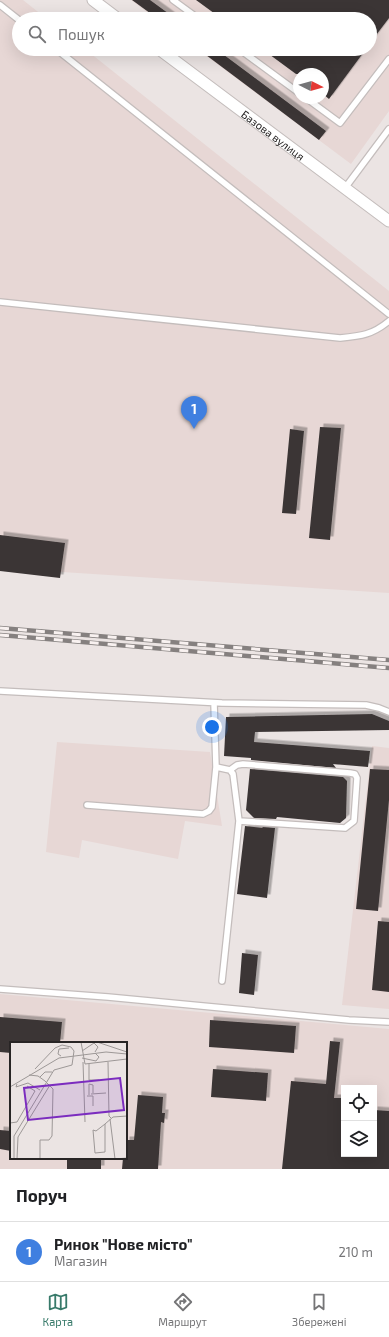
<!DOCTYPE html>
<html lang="uk">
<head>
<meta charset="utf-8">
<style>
  :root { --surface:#fff; --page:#f6f6f6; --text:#202124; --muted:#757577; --line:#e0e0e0; --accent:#387a6a }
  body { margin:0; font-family:"Exo 2",sans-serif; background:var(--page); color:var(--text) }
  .controls { position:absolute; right:12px; bottom:12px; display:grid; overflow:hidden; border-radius:0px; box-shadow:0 4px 16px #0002 }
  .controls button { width:36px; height:36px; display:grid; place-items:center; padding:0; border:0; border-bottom:1px solid var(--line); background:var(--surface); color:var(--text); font:20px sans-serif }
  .compass { position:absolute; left:293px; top:68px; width:36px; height:36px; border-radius:50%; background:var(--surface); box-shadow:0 4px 16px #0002; rotate:96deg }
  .you { position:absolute; left:212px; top:727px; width:14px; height:14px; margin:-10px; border:3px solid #fff; border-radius:50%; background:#1a73e8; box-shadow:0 0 0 6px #1a73e833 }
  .badge { display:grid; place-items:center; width:26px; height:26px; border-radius:50%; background:var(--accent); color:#fff; font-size:13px; font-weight:700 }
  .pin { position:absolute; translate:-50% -33px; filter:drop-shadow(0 1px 2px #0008) }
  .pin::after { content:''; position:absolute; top:21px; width:14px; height:12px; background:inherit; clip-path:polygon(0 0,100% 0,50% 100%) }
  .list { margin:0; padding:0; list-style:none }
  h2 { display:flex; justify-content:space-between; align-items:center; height:52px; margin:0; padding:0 16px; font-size:17px }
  h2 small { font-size:13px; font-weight:400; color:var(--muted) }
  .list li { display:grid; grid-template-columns:26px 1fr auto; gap:12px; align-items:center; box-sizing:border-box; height:60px; padding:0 16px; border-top:1px solid var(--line) }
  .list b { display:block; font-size:15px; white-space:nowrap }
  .list p { margin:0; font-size:13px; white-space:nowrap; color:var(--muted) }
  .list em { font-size:13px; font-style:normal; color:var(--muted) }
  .icon { flex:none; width:22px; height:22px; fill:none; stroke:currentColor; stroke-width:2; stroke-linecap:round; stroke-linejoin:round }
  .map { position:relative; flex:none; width:389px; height:1169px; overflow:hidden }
  .search { position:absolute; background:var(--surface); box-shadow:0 4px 16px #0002; left:12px; right:12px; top:12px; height:44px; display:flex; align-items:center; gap:10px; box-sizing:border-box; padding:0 14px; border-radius:22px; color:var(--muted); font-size:15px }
  .sheet { height:112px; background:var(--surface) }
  nav { display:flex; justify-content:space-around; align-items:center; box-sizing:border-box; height:56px; border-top:1px solid var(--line); background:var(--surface); font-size:11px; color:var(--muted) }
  nav a { display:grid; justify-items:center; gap:2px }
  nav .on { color:var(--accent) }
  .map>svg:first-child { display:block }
  .built { fill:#e7d7d5; fill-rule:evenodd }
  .building { fill:#3b3535; filter:url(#shadow) }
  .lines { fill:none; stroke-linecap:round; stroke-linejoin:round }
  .service-casing { stroke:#c4bdbc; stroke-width:8 }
  .minor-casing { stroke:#c4bdbc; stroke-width:13 }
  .service { stroke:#fff; stroke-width:5.5 }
  .minor { stroke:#fff; stroke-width:11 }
  .rail-casing { stroke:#85807f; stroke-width:4.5 }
  .rail { stroke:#f8f1f0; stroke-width:3; stroke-dasharray:9; stroke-linecap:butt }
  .labels { text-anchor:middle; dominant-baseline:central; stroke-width:4; stroke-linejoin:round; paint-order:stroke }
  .street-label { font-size:11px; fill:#282525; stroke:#f8f1f0 }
  .inset-road { fill:none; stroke:#9d9897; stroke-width:1 }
  .view { fill:#7b2cbf; fill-opacity:0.15; stroke:#7b2cbf; stroke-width:2 }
  .inset-edge { fill:none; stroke:#282525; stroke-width:2 }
</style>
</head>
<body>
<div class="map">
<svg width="389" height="1169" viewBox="0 0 389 1169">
  <defs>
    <filter id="shadow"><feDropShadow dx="3.5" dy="-3.5" stdDeviation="0" flood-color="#0004"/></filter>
  </defs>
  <rect width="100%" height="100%" fill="#ebe4e3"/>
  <path class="built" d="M0 0H23L47 19H19V49H85L389 291V593L0 568Z
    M131 0H389V111L351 164 197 49H370V19H156ZM299 74H323V98H299Z
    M57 742 210 752 222 826 185 821 178 859 82 840 79 858 46 852Z
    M372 746 389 748V1009L342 1005Z
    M0 994 389 1029V1169H0ZM11 1043H126V1158H11ZM344 1088H374V1154H344Z"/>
  <path class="building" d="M132 0H150L176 19H158Z
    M196 0H389V18L370 43V19H222Z
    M198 49H216L326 131 319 140Z
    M262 49H366L329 99 323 94V74H296Z
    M320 427 341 428 330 540 309 538Z
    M290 429 304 431 296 514 282 513Z
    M0 535 65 543 60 578 0 571Z
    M372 714 389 721V730L255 732 254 742 370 751 368 767 333 764 336 768 251 760V758L224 756 226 717Z
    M250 769 343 777 347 781 346 818 340 823 277 817 276 819 254 818 246 810Z
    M370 769 389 770V800L378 911 356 909Z
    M245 826 263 828 262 827 275 828 267 898 237 894Z
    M378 921 389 922V992L372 990Z
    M242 953 258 955 254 995 239 993Z
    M0 1017 62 1022 60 1043H11V1053L0 1052Z
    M210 1020 296 1026 294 1053 209 1047Z
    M330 1041 340 1042 334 1098H344V1154H374V1110L389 1111V1169H282L291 1081 326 1084Z
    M213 1069 268 1073 266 1101 211 1097Z
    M138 1095 163 1097 162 1113H165L164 1123 161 1122 158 1169H122L123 1158H126V1140H134Z
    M0 1130 11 1131V1151L0 1149Z
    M67 1158 101 1159V1169H67Z"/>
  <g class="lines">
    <g class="service-casing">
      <path id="service" d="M173 0 199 19
        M0 5 19 20
        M56 49 389 314
        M239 49 299 93
        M306 98 340 123 389 59
        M345 188 389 129
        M0 302 340 338C361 336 372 335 389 321
        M0 691 222 703 366 705 379 708 389 712
        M216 767 230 770 233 774 239 821 222 981
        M230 770 237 765 243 764 350 773 355 774 357 778 354 821 345 828 239 821
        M87 805 203 814 209 811 212 807 216 767 214 703
        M0 989 108 997 349 1020 389 1022"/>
    </g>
    <g class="minor-casing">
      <g id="minor">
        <path d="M93 0 118 19"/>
        <path id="s1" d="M159 49 389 221"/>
      </g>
    </g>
    <use href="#service" class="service"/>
    <use href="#minor" class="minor"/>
    <g class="rail-casing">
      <path id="rail" d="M0 628 389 660
        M0 635 389 668"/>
    </g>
    <use href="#rail" class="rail"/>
  </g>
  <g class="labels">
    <g class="street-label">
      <text stroke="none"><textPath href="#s1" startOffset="143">Базова вулиця</textPath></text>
    </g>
  </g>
  <g transform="translate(10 1042)">
    <rect width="117" height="117" fill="#ebe4e3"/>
    <path class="inset-road" d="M71 0 75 22 117 17M87 0 117 10M72 9 84 1 88 5 85 10M51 14 48 12 49 7 59 6M72 16 86 19 89 15 85 11M73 20 75 80M98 20 99 74 101 76M79 22V38H89M25 27 45 6 52 3 61 5 64 9 62 23 44 28M19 33 28 34 35 39M30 35 35 30H42M7 42 6 45 18 41 30 48M0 45 49 16 96 10 117 12M81 52 96 51M79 53V42L83 43V51M77 54H83V64M100 77 105 117 117 116M0 81 7 80 25 49 17 44M95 82V110L85 111 83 88 86 89ZM95 82 103 75 117 74M4 117V94L44 28M7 117 8 95 40 43M30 117V98H39L42 94 43 47 35 39"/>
    <path class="view" d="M110 36 114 68 18 78 14 46Z"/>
    <rect width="117" height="117" class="inset-edge"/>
  </g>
</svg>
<div class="controls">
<button><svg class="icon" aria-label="locate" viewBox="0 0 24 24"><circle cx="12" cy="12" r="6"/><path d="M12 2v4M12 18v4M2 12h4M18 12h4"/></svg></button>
<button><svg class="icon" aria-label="layers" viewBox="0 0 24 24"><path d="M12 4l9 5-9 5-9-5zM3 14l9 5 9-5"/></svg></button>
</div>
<svg class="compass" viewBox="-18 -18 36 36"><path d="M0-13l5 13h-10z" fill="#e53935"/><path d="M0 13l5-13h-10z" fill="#757577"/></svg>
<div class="you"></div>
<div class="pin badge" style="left:194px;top:429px;background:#3f7fe0">1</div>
<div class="search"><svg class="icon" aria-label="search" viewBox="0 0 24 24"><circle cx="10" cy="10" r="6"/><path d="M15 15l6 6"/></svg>Пошук</div>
</div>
<section class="sheet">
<h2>Поруч<small></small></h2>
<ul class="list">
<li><span class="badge" style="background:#3f7fe0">1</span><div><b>Ринок &quot;Нове місто&quot;</b><p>Магазин</p></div><em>210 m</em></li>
</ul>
</section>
<nav>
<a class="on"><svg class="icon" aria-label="map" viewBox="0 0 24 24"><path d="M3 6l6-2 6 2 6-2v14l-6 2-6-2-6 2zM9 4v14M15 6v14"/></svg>Карта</a>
<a><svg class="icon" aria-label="directions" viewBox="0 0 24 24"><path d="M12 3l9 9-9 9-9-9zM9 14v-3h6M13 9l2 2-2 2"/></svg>Маршрут</a>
<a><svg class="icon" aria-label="saved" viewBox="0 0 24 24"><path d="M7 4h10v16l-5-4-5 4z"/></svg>Збережені</a>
</nav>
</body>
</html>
